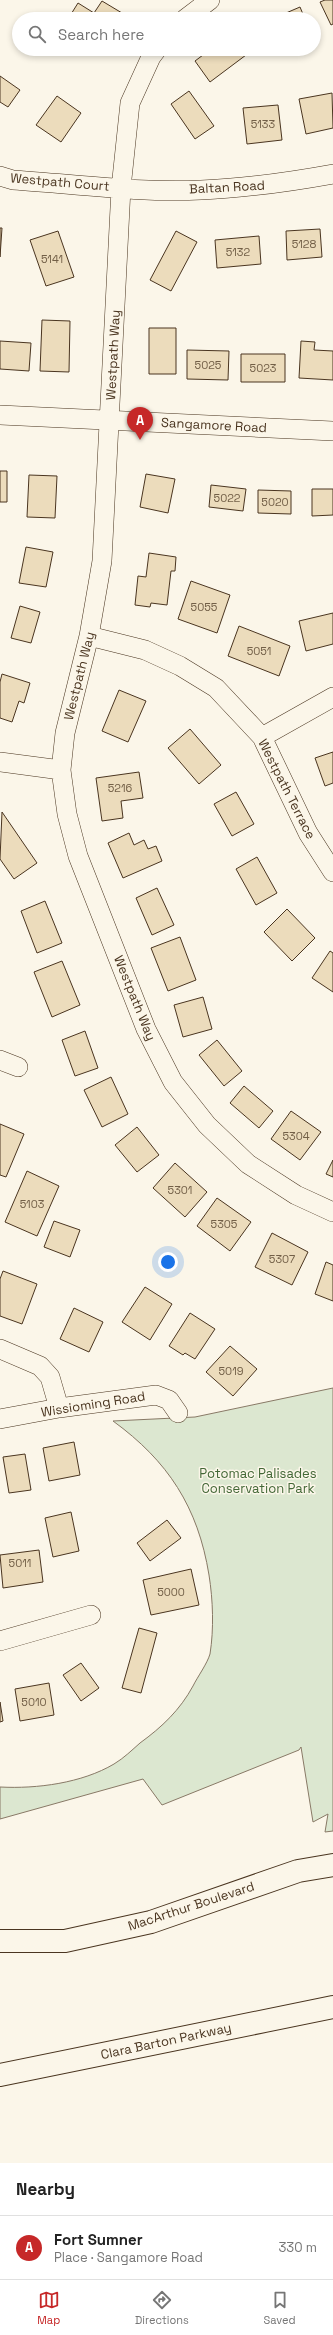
<!DOCTYPE html>
<html lang="en">
<head>
<meta charset="utf-8">
<style>
  :root { --surface:#fff; --page:#f6f6f6; --text:#222; --muted:#767676; --line:#e0e0e0; --accent:#c62828 }
  body { margin:0; font-family:"Space Grotesk",sans-serif; background:var(--page); color:var(--text) }
  .you { position:absolute; left:168px; top:1262px; width:14px; height:14px; margin:-10px; border:3px solid #fff; border-radius:50%; background:#1a73e8; box-shadow:0 0 0 6px #1a73e833 }
  .badge { display:grid; place-items:center; width:26px; height:26px; border-radius:50%; background:var(--accent); color:#fff; font-size:13px; font-weight:700 }
  .pin { position:absolute; translate:-50% -33px; filter:drop-shadow(0 1px 2px #0008) }
  .pin::after { content:''; position:absolute; top:21px; width:14px; height:12px; background:inherit; clip-path:polygon(0 0,100% 0,50% 100%) }
  .list { margin:0; padding:0; list-style:none }
  h2 { display:flex; justify-content:space-between; align-items:center; height:52px; margin:0; padding:0 16px; font-size:17px }
  h2 small { font-size:13px; font-weight:400; color:var(--muted) }
  .list li { display:grid; grid-template-columns:26px 1fr auto; gap:12px; align-items:center; box-sizing:border-box; height:64px; padding:0 16px; border-top:1px solid var(--line) }
  .list b { display:block; font-size:15px; white-space:nowrap }
  .list p { margin:0; font-size:13px; white-space:nowrap; color:var(--muted) }
  .list em { font-size:13px; font-style:normal; color:var(--muted) }
  .icon { flex:none; width:22px; height:22px; fill:none; stroke:currentColor; stroke-width:2; stroke-linecap:round; stroke-linejoin:round }
  .map { position:relative; flex:none; width:333px; height:2163px; overflow:hidden }
  .search { position:absolute; background:var(--surface); box-shadow:0 2px 6px #0003; left:12px; right:12px; top:12px; height:44px; display:flex; align-items:center; gap:10px; box-sizing:border-box; padding:0 14px; border-radius:22px; color:var(--muted); font-size:15px }
  .sheet { height:116px; background:var(--surface) }
  nav { display:flex; justify-content:space-around; align-items:center; box-sizing:border-box; height:56px; border-top:1px solid var(--line); background:var(--surface); font-size:11px; color:var(--muted) }
  nav a { display:grid; justify-items:center; gap:2px }
  nav .on { color:var(--accent) }
  .map>svg:first-child { display:block }
  .green { fill:#dce7d0; stroke:#887966 }
  .building { fill:#ecdcbc; stroke:#4a3520 }
  .lines { fill:none; stroke-linecap:round; stroke-linejoin:round }
  .minor-casing { stroke:#4a3520; stroke-width:20 }
  .major-casing { stroke:#4a3520; stroke-width:24 }
  .highway-casing { stroke:#4a3520; stroke-width:24 }
  .minor { stroke:#fbf6e9; stroke-width:19 }
  .major { stroke:#fbf6e9; stroke-width:22 }
  .highway { stroke:#fbf6e9; stroke-width:22 }
  .labels { text-anchor:middle; dominant-baseline:central; stroke-width:3; stroke-linejoin:round; paint-order:stroke }
  .number-label { font-size:11px; fill:#725f47 }
  .street-label { font-size:13px; fill:#4a3520; stroke:#fbf6e9 }
  .park-label { font-size:13px; fill:#436837; stroke:#fbf6e9 }
</style>
</head>
<body>
<div class="map">
<svg width="333" height="2163" viewBox="0 0 333 2163">
  <rect width="100%" height="100%" fill="#fbf6e9"/>
  <path class="green" d="M333 1388V1831L325 1832 328 1814 313 1822 301 1747 299 1750 162 1805 143 1779 0 1819V1787C37 1789 82 1783 114 1764 124 1758 132 1750 140 1743 162 1727 180 1710 193 1686 198 1676 207 1664 210 1654 214 1629 213 1600 209 1575 198 1507 168 1461 113 1421L195 1417Z"/>
  <path class="building" d="M325 0H333V24L331 25 320 2Z
    M102 1 122 13 118 19H68L78 3 94 13Z
    M300 7 305 19H272Z
    M211 49H242L246 55 210 82 195 61Z
    M0 76 20 90 8 107 0 102Z
    M189 91 214 126 195 139 171 104Z
    M332 93 333 128 306 134 299 99Z
    M57 96 81 113 61 142 36 125Z
    M278 105 282 140 247 144 243 108Z
    M0 228H2L0 257Z
    M320 229 322 257 287 260 286 231Z
    M58 231 74 277 46 286 30 240Z
    M176 231 197 242 171 291 150 280Z
    M259 236 261 264 217 268 215 240Z
    M42 320 70 321 69 372 40 371Z
    M149 328H176V374H149Z
    M0 341 31 343 29 371 0 369Z
    M301 341 315 342 314 350 333 351V380L299 378Z
    M187 350 229 351 228 380 187 379Z
    M241 354H285V382H241Z
    M0 471H7V502H0Z
    M146 474 175 479 168 513 140 507Z
    M29 475 57 476 55 518 27 517Z
    M211 485 246 489 243 511 209 507Z
    M312 489H333V515L312 516Z
    M258 490 291 491V514L258 513Z
    M26 547 53 552 46 587 19 583Z
    M149 553 176 557 175 571H171L167 605 151 603 150 607 135 605 138 576 146 577Z
    M191 581 230 595 217 633 178 619Z
    M20 606 40 612 31 643 11 638Z
    M333 613V644L306 651 299 621Z
    M239 626 290 646 279 676 228 656Z
    M2 674 30 683 24 703 19 701 12 722 0 718V682Z
    M119 690 146 701 128 742 102 731Z
    M190 729 221 765 199 784 168 748Z
    M333 752V783L325 786 315 758Z
    M139 772 143 798 121 801 123 818 102 821 96 778Z
    M236 792 254 824 232 836 214 804Z
    M2 812 37 863 14 879 0 859Z
    M129 833 134 845 144 840 148 849 156 846 162 861 123 878 108 843Z
    M257 857 277 893 256 905 236 869Z
    M157 888 174 925 152 935 136 898Z
    M45 901 62 943 37 953 21 911Z
    M287 909 315 938 292 961 264 932Z
    M180 937 196 980 168 991 151 948Z
    M330 951 333 953V992L312 978Z
    M62 961 80 1005 52 1017 34 972Z
    M203 997 212 1029 183 1037 174 1005Z
    M85 1031 98 1068 75 1076 62 1040Z
    M217 1040 242 1071 224 1086 199 1055Z
    M111 1077 128 1114 102 1127 84 1090Z
    M244 1086 273 1111 259 1128 230 1103Z
    M291 1111 321 1132 300 1160 271 1139Z
    M0 1124 24 1134 6 1177 0 1175Z
    M137 1127 159 1155 137 1172 115 1145Z
    M333 1160V1177L326 1174Z
    M175 1163 207 1192 185 1217 153 1188Z
    M27 1171 59 1186 37 1236 5 1222Z
    M217 1198 251 1222 230 1251 197 1226Z
    M54 1221 80 1230 70 1257 44 1247Z
    M272 1233 308 1252 292 1285 255 1267Z
    M326 1262 333 1265V1301L315 1294Z
    M3 1271 37 1284 22 1324 0 1316V1279Z
    M145 1287 172 1304 150 1340 122 1322Z
    M74 1308 103 1322 89 1352 60 1339Z
    M190 1313 215 1329 195 1359 185 1353 183 1355 169 1346Z
    M230 1346 257 1369 233 1396 206 1372Z
    M74 1442 80 1475 49 1481 43 1448Z
    M25 1454 31 1490 9 1493 3 1457Z
    M71 1512 79 1551 53 1557 45 1518Z
    M167 1520 181 1538 150 1561 137 1543Z
    M39 1550 43 1582 3 1588 0 1555Z
    M191 1569 199 1605 151 1615 143 1580Z
    M139 1628 157 1633 141 1693 122 1688Z
    M81 1663 99 1688 81 1701 63 1675Z
    M49 1683 54 1715 20 1721 15 1689Z
    M0 1702 3 1721 0 1722Z"/>
  <g class="lines">
    <g class="minor-casing">
      <path id="minor" d="M185 19 210 0
        M157 49 151 57 130 103 121 188 102 561 89 636 65 733 61 770 67 814 78 856 146 1029 173 1082 207 1125 248 1164 296 1195 333 1212
        M0 176 13 180C75 184 139 193 201 190 245 188 289 182 333 174
        M0 415 333 431
        M89 636 145 650 180 666 216 688 262 737 308 833 333 872
        M262 737 333 697
        M0 762 61 770
        M0 1060 18 1067
        M0 1349 40 1366 50 1377 59 1408
        M0 1419 59 1408 156 1395 169 1400 178 1413
        M0 1641 91 1615"/>
    </g>
    <g class="major-casing">
      <path id="major" d="M0 1941H65L151 1922 298 1871 333 1865"/>
    </g>
    <g class="highway-casing">
      <path id="highway" d="M0 2075 333 2007"/>
    </g>
    <use href="#minor" class="minor"/>
    <use href="#major" class="major"/>
    <use href="#highway" class="highway"/>
  </g>
  <g class="labels">
    <g class="number-label">
      <text x="263" y="124">5133</text>
      <text x="304" y="244">5128</text>
      <text x="238" y="252">5132</text>
      <text x="52" y="259">5141</text>
      <text x="208" y="365">5025</text>
      <text x="263" y="368">5023</text>
      <text x="227" y="498">5022</text>
      <text x="275" y="502">5020</text>
      <text x="204" y="607">5055</text>
      <text x="259" y="651">5051</text>
      <text x="120" y="788">5216</text>
      <text x="296" y="1136">5304</text>
      <text x="180" y="1190">5301</text>
      <text x="32" y="1204">5103</text>
      <text x="224" y="1224">5305</text>
      <text x="282" y="1259">5307</text>
      <text x="231" y="1371">5019</text>
      <text x="20" y="1563">5011</text>
      <text x="171" y="1592">5000</text>
      <text x="34" y="1702">5010</text>
    </g>
    <g class="street-label">
      <text transform="translate(60 182) rotate(5)">Westpath Court</text>
      <text transform="translate(227 187) rotate(-3)">Baltan Road</text>
      <text transform="translate(113 355) rotate(-87)">Westpath Way</text>
      <text transform="translate(214 425) rotate(3)">Sangamore Road</text>
      <text transform="translate(79 676) rotate(-76)">Westpath Way</text>
      <text transform="translate(287 789) rotate(63)">Westpath Terrace</text>
      <text transform="translate(135 998) rotate(68)">Westpath Way</text>
      <text transform="translate(93 1404) rotate(-9)">Wissioming Road</text>
      <text transform="translate(191 1906) rotate(-18)">MacArthur Boulevard</text>
      <text transform="translate(166 2041) rotate(-12)">Clara Barton Parkway</text>
    </g>
    <g class="park-label">
      <text x="258" y="1473">Potomac Palisades<tspan x="258" dy="15">Conservation Park</tspan></text>
    </g>
  </g>
</svg>
<div class="you"></div>
<div class="pin badge" style="left:140px;top:440px">A</div>
<div class="search"><svg class="icon" aria-label="search" viewBox="0 0 24 24"><circle cx="10" cy="10" r="6"/><path d="M15 15l6 6"/></svg>Search here</div>
</div>
<section class="sheet">
<h2>Nearby<small></small></h2>
<ul class="list">
<li><span class="badge">A</span><div><b>Fort Sumner</b><p>Place · Sangamore Road</p></div><em>330 m</em></li>
</ul>
</section>
<nav>
<a class="on"><svg class="icon" aria-label="map" viewBox="0 0 24 24"><path d="M3 6l6-2 6 2 6-2v14l-6 2-6-2-6 2zM9 4v14M15 6v14"/></svg>Map</a>
<a><svg class="icon" aria-label="directions" viewBox="0 0 24 24"><path d="M12 3l9 9-9 9-9-9zM9 14v-3h6M13 9l2 2-2 2"/></svg>Directions</a>
<a><svg class="icon" aria-label="saved" viewBox="0 0 24 24"><path d="M7 4h10v16l-5-4-5 4z"/></svg>Saved</a>
</nav>
</body>
</html>
